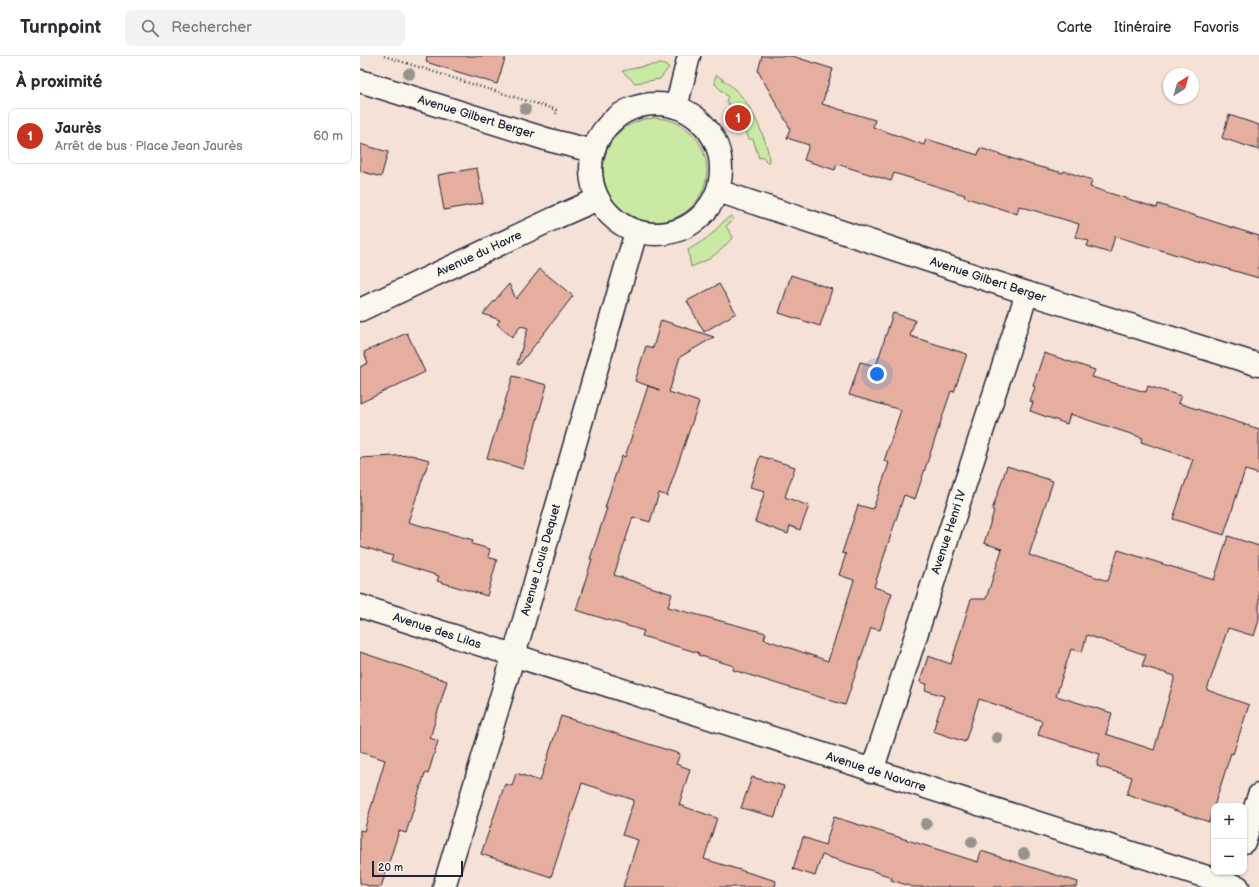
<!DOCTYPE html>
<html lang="fr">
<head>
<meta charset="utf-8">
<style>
  :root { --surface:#fff; --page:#f2f2f3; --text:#2b2b33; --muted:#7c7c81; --line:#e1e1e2; --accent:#c8321e }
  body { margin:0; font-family:"Balsamiq Sans",sans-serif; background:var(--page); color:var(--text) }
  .controls { position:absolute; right:12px; bottom:12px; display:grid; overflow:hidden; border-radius:8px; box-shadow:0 1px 3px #0004 }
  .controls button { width:36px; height:36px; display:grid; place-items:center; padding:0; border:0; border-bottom:1px solid var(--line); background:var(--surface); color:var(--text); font:20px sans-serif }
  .compass { position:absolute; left:803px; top:12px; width:36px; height:36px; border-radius:50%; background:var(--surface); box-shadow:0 1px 3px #0004; rotate:37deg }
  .scale { position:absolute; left:12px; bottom:10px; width:91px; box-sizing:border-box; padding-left:4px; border:2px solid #22223b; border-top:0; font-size:11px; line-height:14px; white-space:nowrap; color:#22223b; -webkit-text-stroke:3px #fbf7ec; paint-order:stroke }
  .you { position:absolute; left:517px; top:318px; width:14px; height:14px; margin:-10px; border:3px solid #fff; border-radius:50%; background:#1a73e8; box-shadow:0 0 0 6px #1a73e833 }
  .badge { display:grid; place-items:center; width:26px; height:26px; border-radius:50%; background:var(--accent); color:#fff; font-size:13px; font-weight:700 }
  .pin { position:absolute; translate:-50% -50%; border:2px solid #fff; box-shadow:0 1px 4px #0006 }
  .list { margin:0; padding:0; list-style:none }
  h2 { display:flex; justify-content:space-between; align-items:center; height:52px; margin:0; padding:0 16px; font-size:17px }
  h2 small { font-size:13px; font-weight:400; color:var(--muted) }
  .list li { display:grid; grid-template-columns:26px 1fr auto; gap:12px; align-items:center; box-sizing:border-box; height:56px; margin:0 8px 8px; padding:0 8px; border:1px solid var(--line); border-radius:8px }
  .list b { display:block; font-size:15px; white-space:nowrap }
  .list p { margin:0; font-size:13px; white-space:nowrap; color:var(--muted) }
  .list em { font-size:13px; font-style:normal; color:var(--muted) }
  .icon { flex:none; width:22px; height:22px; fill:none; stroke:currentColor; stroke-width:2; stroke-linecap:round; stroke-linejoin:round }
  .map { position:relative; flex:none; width:899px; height:831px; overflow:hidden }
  header { display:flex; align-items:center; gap:24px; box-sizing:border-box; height:56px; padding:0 20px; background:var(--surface); border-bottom:1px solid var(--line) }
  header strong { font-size:19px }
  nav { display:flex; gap:22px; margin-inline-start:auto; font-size:14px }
  .search { width:280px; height:36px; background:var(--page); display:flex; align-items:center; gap:10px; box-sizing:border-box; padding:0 14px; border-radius:8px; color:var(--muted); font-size:15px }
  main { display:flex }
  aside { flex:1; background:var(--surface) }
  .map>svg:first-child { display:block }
  .green { fill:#caeaa3; stroke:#76866f }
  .building { fill:#e6ae9e; stroke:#22223b; fill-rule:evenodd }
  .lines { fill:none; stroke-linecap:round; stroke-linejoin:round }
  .street-casing { stroke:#22223b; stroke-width:25 }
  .secondary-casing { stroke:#22223b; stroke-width:25 }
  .path { stroke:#22223b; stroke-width:2.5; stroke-dasharray:1 3; stroke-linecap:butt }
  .street { stroke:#fbf7ec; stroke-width:22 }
  .secondary { stroke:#fbf7ec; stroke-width:22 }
  .tree { fill:#98938f }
  .labels { text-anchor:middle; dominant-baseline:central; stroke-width:3.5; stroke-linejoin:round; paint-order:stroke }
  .street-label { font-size:12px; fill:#22223b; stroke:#fbf7ec }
</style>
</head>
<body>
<header>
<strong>Turnpoint</strong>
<div class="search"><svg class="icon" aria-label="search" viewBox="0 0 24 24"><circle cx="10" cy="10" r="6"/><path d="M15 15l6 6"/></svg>Rechercher</div>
<nav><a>Carte</a><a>Itinéraire</a><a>Favoris</a></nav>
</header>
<main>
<aside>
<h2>À proximité<small></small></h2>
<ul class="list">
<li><span class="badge">1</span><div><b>Jaurès</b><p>Arrêt de bus · Place Jean Jaurès</p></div><em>60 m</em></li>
</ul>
</aside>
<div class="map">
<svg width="899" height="831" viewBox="0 0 899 831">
  <rect width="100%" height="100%" fill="#f5e1d5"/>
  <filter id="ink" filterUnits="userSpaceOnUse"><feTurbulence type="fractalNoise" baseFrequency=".025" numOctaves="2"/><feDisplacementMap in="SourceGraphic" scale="8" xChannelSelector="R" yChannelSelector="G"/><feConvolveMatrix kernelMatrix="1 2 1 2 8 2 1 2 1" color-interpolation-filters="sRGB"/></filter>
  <g filter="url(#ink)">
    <path class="green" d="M301 8 309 11 300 23 275 27 262 15 284 10Z
      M357 19C366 26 376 33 383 42 392 53 413 95 408 108L403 101 399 102 393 83H389L380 62 366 45 368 41 355 28V22Z
      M243 114a52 52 0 1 1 104 0a52 52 0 1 1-104 0Z
      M372 160 374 163 366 170 373 181 361 194 349 203 331 211 328 194C336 189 345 184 353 177 359 171 364 163 372 160Z"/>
    <path class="building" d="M67 0H146L137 28 66 6Z
      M402 0H432L473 13 462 48 515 64 513 71 564 89 566 83 618 99 620 92 672 109 703 117 704 115 732 124 730 131 797 152 798 148 899 180V222L843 206V207L755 180 750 197 727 190 729 185 715 181 719 168 659 150 657 158 604 141 605 139 534 117 531 125 477 108 475 114 444 104 449 89 427 82 430 72 398 15Z
      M869 59 899 69V94L862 82Z
      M0 88 28 96 21 121 0 115Z
      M117 112 123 147 84 154 78 119Z
      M180 213 213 240 159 309 157 308 168 272 161 270 152 281 137 268 140 264 123 258 149 228 156 243Z
      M431 219 472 233 460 270 419 257Z
      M359 228 376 257 344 276 327 245Z
      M533 257 555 264 550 280 607 298 594 336 591 335 555 443 544 439 514 531 532 537 520 574 511 572 485 649 373 614 374 610 338 599 339 597 282 580 284 575 216 554 232 503H230L247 452H245L254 423 262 400 265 401 288 330 300 334 275 325 286 290 293 292 301 264 354 281 320 301 309 336 339 346 307 440 299 437 290 466 273 461 254 519 312 538 308 551 406 577 404 583 468 605 494 524 479 519 486 498 482 497 498 449 513 453 529 407 524 405 541 354 489 339 500 306 516 310Z
      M47 277 65 316 0 347V311L8 307 4 296Z
      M684 297 735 314 732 321 786 336 788 330 821 340 818 347 899 373V418L885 414 864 479 813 463 833 403 781 386 783 382 710 358 707 368 670 355 673 346 670 345 675 331 673 330Z
      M153 320 187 329 163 413 127 402Z
      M51 399 69 404 48 466 113 484 112 488 130 493 128 501 137 504 127 540 77 525 79 520 31 505 33 500 0 490V402Z
      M400 400 435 411 425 441 449 450 440 474 430 470 428 478 395 466 405 435 390 431Z
      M647 410 693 425 669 499 748 525 758 494 854 524 868 480 899 490V564L894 580 868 572 847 634 889 649 873 698 871 697 849 766 767 738 772 721 737 710 740 698 678 679 682 665 643 651 619 643 605 686 573 675 584 640 565 634 567 628 560 626 568 600 591 608 611 543H626L642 493 624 487 634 455 632 454ZM727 579 786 599 782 610 815 620 794 694 746 678 752 657 696 640 711 593 722 596Z
      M0 596 87 625 70 682 78 685 68 718 65 717 46 777 39 775 21 831H12L0 827V774L4 775 25 704 0 696Z
      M201 660 320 698 316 708 330 713 319 749 357 762 344 803 416 825 415 831H263L278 784 262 779 274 744 222 727 191 821 121 798 145 728 152 730 156 717 180 725Z
      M392 721 424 730 415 761 381 752Z
      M474 761 618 806 621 795 718 826 717 831H553L531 824 532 821 462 799 455 820 433 813 443 781 465 789Z"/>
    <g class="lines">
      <g class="street-casing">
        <path id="street" d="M316 51 329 0
          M0 254 195 162 238 143
          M0 550 878 831
          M512 715 667 237
          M884 786 899 739
          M84 831 161 575 276 176"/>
      </g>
      <g class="secondary-casing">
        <path id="secondary" d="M0 25 189 84 233 95
          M231 113a65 65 0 1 1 130 0a65 65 0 1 1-130 0Z
          M358 135 667 237 899 309"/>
      </g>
      <path class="path" d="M24 0 112 28 197 54 196 58"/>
      <use href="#street" class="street"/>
      <use href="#secondary" class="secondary"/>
    </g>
    <g class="tree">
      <circle cx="49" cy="18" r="6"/>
      <circle cx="165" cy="53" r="6"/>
      <circle cx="637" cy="682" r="6"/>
      <circle cx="566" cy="768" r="6"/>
      <circle cx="612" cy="786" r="6"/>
      <circle cx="664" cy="798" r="6"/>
    </g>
  </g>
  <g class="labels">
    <g class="street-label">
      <text transform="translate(116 61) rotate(17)">Avenue Gilbert Berger</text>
      <text transform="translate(119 198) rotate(-25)">Avenue du Havre</text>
      <text transform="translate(628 224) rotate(18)">Avenue Gilbert Berger</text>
      <text transform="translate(589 476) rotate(-72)">Avenue Henri IV</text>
      <text transform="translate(181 504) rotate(-74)">Avenue Louis Dequet</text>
      <text transform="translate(77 575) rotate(18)">Avenue des Lilas</text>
      <text transform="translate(516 716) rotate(18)">Avenue de Navarre</text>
    </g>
  </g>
</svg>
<div class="controls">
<button>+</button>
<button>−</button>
</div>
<svg class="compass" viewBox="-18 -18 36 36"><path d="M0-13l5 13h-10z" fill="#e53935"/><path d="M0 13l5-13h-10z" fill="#7c7c81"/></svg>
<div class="scale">20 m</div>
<div class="you"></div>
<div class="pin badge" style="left:378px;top:62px">1</div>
</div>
</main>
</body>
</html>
